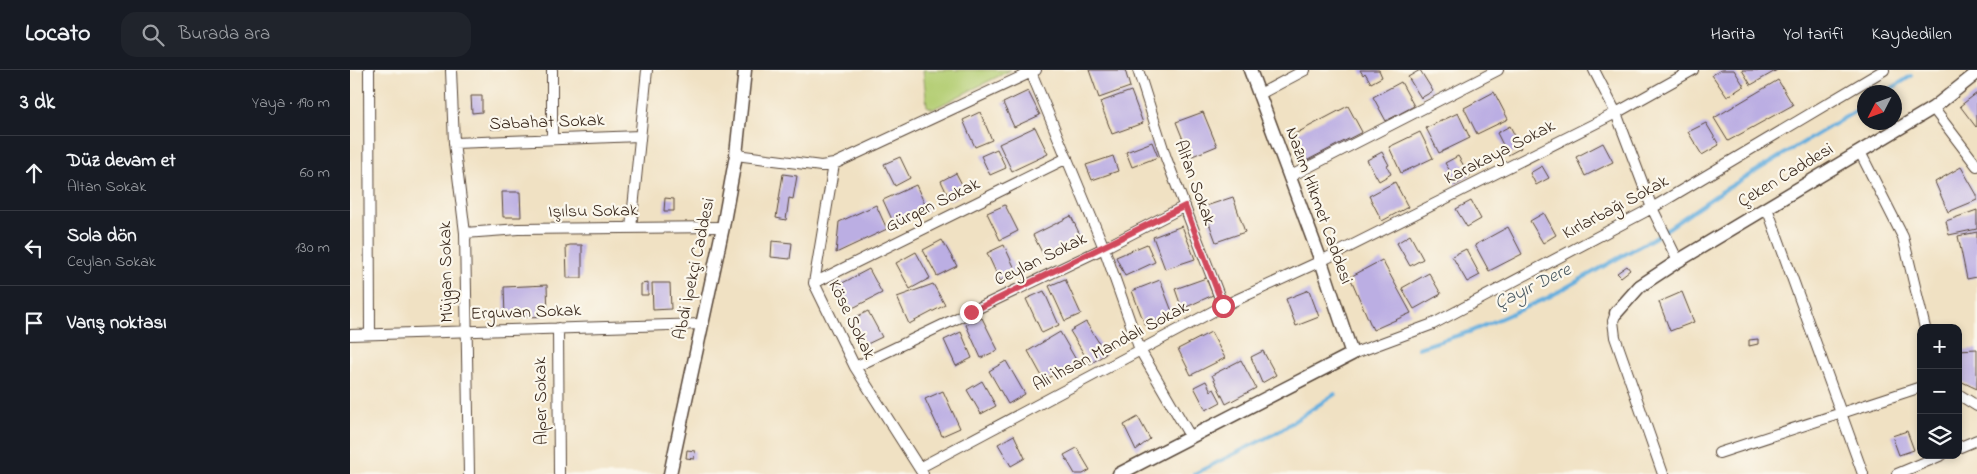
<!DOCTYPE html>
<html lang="tr">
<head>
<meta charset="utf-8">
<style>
  :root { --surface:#171b24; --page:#20242c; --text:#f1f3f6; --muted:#9ea1a6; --line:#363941 }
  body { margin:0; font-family:"Indie Flower",sans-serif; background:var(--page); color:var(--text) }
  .controls { position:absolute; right:15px; bottom:15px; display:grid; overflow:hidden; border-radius:10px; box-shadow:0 2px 8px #0003 }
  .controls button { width:45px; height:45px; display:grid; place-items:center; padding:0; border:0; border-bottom:1px solid var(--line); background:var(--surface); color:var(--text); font:25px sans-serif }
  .compass { position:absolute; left:1507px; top:15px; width:45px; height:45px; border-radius:50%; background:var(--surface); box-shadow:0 2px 8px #0003; rotate:228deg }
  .stop { position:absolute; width:15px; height:15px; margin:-11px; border:4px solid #d1495b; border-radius:50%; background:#fff }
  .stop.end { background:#d1495b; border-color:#fff; box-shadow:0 1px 5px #0008 }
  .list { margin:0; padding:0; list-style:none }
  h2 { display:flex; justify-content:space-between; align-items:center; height:65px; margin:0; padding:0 20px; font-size:21px }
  h2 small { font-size:16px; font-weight:400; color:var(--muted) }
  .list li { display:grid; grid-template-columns:32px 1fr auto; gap:15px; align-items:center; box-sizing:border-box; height:75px; padding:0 20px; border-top:1px solid var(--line) }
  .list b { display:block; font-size:19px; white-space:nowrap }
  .list p { margin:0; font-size:16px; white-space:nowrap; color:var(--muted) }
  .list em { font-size:16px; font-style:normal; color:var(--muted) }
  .icon { flex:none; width:28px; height:28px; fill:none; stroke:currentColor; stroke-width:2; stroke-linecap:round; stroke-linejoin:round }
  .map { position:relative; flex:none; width:1627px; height:404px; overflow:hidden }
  header { display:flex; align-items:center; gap:30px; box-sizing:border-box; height:70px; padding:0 25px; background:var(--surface); border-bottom:1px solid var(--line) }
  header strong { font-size:24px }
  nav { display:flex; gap:28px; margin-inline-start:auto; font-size:18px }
  .search { width:350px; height:45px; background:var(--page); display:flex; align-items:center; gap:12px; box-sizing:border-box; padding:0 18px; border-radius:15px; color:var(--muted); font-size:19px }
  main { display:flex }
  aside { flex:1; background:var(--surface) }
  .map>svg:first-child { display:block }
  .green { fill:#b4ce73; stroke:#787c48 }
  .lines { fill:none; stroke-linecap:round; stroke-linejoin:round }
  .stream { stroke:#66afde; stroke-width:4 }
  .building { fill:#bbaee3 }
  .minor-casing { stroke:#564537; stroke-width:12 }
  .tertiary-casing { stroke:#564537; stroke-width:15 }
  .minor { stroke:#fff; stroke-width:10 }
  .tertiary { stroke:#fff; stroke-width:12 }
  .route { stroke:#d1495b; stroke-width:6 }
  .labels { text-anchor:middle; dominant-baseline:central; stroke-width:4.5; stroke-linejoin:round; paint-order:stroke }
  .street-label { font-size:18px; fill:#3b2a1e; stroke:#fbf7ec }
  .water-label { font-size:19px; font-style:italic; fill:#4a5961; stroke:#fbf7ec }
</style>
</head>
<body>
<header>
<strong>Locato</strong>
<div class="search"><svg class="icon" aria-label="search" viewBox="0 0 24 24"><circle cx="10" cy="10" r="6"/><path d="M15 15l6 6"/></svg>Burada ara</div>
<nav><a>Harita</a><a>Yol tarifi</a><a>Kaydedilen</a></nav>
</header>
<main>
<aside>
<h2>3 dk<small>Yaya · 190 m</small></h2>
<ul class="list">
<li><svg class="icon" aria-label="ahead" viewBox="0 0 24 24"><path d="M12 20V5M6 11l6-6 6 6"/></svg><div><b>Düz devam et</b><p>Altan Sokak</p></div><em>60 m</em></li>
<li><svg class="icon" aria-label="left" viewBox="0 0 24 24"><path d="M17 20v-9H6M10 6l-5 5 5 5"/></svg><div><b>Sola dön</b><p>Ceylan Sokak</p></div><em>130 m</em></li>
<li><svg class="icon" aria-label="arrive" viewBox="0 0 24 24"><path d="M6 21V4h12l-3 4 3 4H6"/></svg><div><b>Varış noktası</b></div></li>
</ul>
</aside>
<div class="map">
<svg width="1627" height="404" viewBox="0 0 1627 404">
  <rect width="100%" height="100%" fill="#fbf7ec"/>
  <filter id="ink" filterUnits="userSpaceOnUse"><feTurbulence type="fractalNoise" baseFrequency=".02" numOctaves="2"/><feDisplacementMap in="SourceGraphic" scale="10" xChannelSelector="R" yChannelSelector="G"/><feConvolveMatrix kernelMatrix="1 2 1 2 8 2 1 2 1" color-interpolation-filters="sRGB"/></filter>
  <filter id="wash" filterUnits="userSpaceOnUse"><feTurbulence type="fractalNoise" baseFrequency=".0096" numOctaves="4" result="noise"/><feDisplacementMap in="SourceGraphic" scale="20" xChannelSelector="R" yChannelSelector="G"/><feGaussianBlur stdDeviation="1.12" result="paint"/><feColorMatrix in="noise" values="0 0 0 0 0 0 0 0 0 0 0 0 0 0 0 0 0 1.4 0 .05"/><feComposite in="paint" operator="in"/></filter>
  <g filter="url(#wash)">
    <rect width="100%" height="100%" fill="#f0e1c3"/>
    <path class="green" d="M573 0H661L583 39 577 36Z"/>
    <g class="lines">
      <path class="stream" d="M1536 22 1561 6
        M1068 278 1122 261 1199 227 1304 168 1371 122 1514 36
        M844 404 926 363 985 324"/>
    </g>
    <g id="blocks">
      <path class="building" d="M739 0H775L780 17 749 28Z
        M1010 0H1029L1032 7 1021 13 1015 3 1013 5Z
        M1070 0 1083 21 1071 28 1058 7Z
        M1371 0H1384L1394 16 1377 27 1362 5Z
        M1392 0H1427L1401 15Z
        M1428 10 1443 35 1378 71 1364 48Z
        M1051 12 1064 36 1036 51 1023 27Z
        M678 21 690 45 664 57 653 33Z
        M781 21 793 53 762 64 750 32Z
        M1144 22 1158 49 1127 64 1114 38Z
        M1627 23V56L1626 57 1610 36Z
        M121 26H132V42L122 43Z
        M998 36 1012 62 954 92 941 66Z
        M630 42 642 70 625 77 613 50Z
        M853 42 867 76 840 87 826 52Z
        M1108 43 1120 68 1089 83 1076 58Z
        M151 49V59H141L140 50Z
        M1356 53 1369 75 1352 85 1338 62Z
        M1160 56 1171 78 1158 85 1147 63Z
        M685 57 698 84 662 101 649 74Z
        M1070 62 1083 88 1051 103 1039 77Z
        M802 72 808 87 782 97 776 82Z
        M1253 73 1263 92 1235 106 1226 87Z
        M647 79 656 98 640 105 631 86Z
        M1032 82 1039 95 1037 96 1041 104 1029 111 1017 90Z
        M763 86 768 101 742 110 736 95Z
        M1108 86 1120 106 1105 115 1097 102 1100 101 1095 93Z
        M550 87 560 108 545 116 534 94Z
        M1192 96 1199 108 1186 115 1180 103Z
        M1611 97 1627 125V130L1598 142 1585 112Z
        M606 103 616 122 600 130 591 111Z
        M433 104 447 106 443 129 439 128 436 150 426 148Z
        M1045 112 1058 137 1032 151 1019 126Z
        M566 115 578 141 545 156 533 130Z
        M152 122H170L171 147H153Z
        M883 127 895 162 866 172 853 137Z
        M315 128 324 129V141H314Z
        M1121 131 1131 149 1117 157 1106 139Z
        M526 135 537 159 486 183 489 152Z
        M655 135 668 161 650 170 637 143Z
        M1627 140V159L1599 165 1596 151Z
        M1194 143 1206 165 1193 173 1180 151Z
        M721 146 731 167 694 186 683 165Z
        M832 156 845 189 815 199 803 167Z
        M1158 157 1172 184 1139 201 1125 175Z
        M1627 162V207L1617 209 1608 166Z
        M1060 165 1073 189 1060 196 1047 173Z
        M592 170 607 196 587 206 573 180Z
        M422 171 442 173 440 189 421 187Z
        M797 174 805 192 775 206 766 187Z
        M220 175H232V208H217L216 176Z
        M654 175 667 203 650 211 637 183Z
        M1116 179 1130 205 1117 212 1102 186Z
        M566 182 580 208 560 219 546 193Z
        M1032 190 1061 243 1023 260 1000 207Z
        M1277 196 1280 200 1271 207 1267 203Z
        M519 199 532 223 497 241 485 217Z
        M1079 203 1091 224 1064 239 1052 218Z
        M856 208 863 225 832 239 825 219Z
        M715 209 731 244 715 251 699 216Z
        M810 210 823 244 795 255 782 221Z
        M298 213V225H291V214Z
        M302 213H320L321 239 303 240Z
        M583 214 595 235 559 254 547 227Z
        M197 215 198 246 155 248 154 217Z
        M959 220 969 247 946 256 936 229Z
        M694 221 709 255 692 263 676 229Z
        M1332 222 1344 252 1320 261 1309 232Z
        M518 241 532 267 513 276 500 250Z
        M632 248 648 280 631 288 616 255Z
        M736 252 756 284 740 294 720 261Z
        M611 262 622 288 606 296 594 270Z
        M710 262 729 295 713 304 711 301 694 310 678 281Z
        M861 262 875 288 841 305 828 279Z
        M1408 269V274L1399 276V270Z
        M1627 279V319L1608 310V280Z
        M913 281 926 305 912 313 901 287Z
        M891 290 906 318 876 334 862 305Z
        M656 291 675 324 658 334 639 301Z
        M632 311 646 336 631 344 617 320Z
        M856 311 861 321 864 319 871 332 856 340 844 317Z
        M593 321 610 358 592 366 575 329Z
        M788 347 800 369 786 380 774 355Z
        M1557 361 1564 380 1549 385 1542 366Z
        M664 365 675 388 661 396 648 374Z
        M727 378 740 400 733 404H725L714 385Z
        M337 380 345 381 344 389 336 388Z"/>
    </g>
  </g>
  <g filter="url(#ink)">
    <use href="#blocks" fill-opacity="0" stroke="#564537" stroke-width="1"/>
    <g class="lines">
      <g class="minor-casing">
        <path id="minor" d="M19 0 20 264
          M101 0 104 73 115 163 119 404
          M788 0 816 88 873 236
          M1244 0 1266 43 1302 138 1328 191
          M681 2 754 178 790 280 840 366
          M908 25 955 0
          M1583 38 1627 96
          M202 69V0
          M104 73 290 66
          M1510 82 1553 167 1575 258
          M386 85 471 96 484 94 686 0
          M484 94 464 213 505 297 573 404
          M939 107 1148 0
          M1417 138 1513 404
          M281 158 297 0
          M115 163 168 159 373 157
          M464 213 717 88
          M1266 243 1263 251 1265 267 1313 404
          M208 258 209 404
          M0 265 352 254
          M1002 284 1083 254 1302 138 1534 0
          M505 297 754 178 835 136
          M1608 324 1627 336
          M1608 378 1627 370
          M1369 383 1571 317
          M569 398 873 236 971 191 1266 43 1343 0
          M1547 404 1592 385"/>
      </g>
      <g class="tertiary-casing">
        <path id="tertiary" d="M1266 243 1290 216 1328 191 1583 38 1627 3
          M320 404 373 157 386 85 395 0
          M769 404 1002 284 971 191 900 0"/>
      </g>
      <use href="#minor" class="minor"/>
      <use href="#tertiary" class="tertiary"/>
    </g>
  </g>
  <g class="lines" filter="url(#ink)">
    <path class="route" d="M621 242 835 136 873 236"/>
  </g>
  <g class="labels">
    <g class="street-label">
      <text transform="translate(197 53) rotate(-2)">Sabahat Sokak</text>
      <text transform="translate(1150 83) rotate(-27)">Karakaya Sokak</text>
      <text transform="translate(1436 106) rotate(-31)">Çeken Caddesi</text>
      <text transform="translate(844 113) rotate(70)">Altan Sokak</text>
      <text transform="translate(583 136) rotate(-26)">Gürgen Sokak</text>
      <text transform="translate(968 136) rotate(70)">Nazım Hikmet Caddesi</text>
      <text transform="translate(1266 138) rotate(-28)">Kırlarbağı Sokak</text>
      <text transform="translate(243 142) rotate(-1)">Işılsu Sokak</text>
      <text transform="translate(691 190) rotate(-26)">Ceylan Sokak</text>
      <text transform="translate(345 199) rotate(-78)">Abdi İpekçi Caddesi</text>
      <text transform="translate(97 202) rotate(-91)">Müjgan Sokak</text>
      <text transform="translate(176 243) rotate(-2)">Erguvan Sokak</text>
      <text transform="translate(501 250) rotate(64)">Köse Sokak</text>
      <text transform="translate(761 277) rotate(-28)">Ali İhsan Mandalı Sokak</text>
      <text transform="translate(192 331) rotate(-91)">Alper Sokak</text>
    </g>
    <g class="water-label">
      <text transform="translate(1183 217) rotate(-26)">Çayır Dere</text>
    </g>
  </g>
</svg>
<div class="controls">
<button>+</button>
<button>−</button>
<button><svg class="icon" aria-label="layers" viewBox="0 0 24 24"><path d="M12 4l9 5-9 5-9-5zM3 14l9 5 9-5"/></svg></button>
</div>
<svg class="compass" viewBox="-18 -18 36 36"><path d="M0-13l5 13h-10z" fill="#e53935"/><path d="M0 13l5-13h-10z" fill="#9ea1a6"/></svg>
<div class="stop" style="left:873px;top:236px"></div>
<div class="stop end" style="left:621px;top:242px"></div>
</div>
</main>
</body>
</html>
